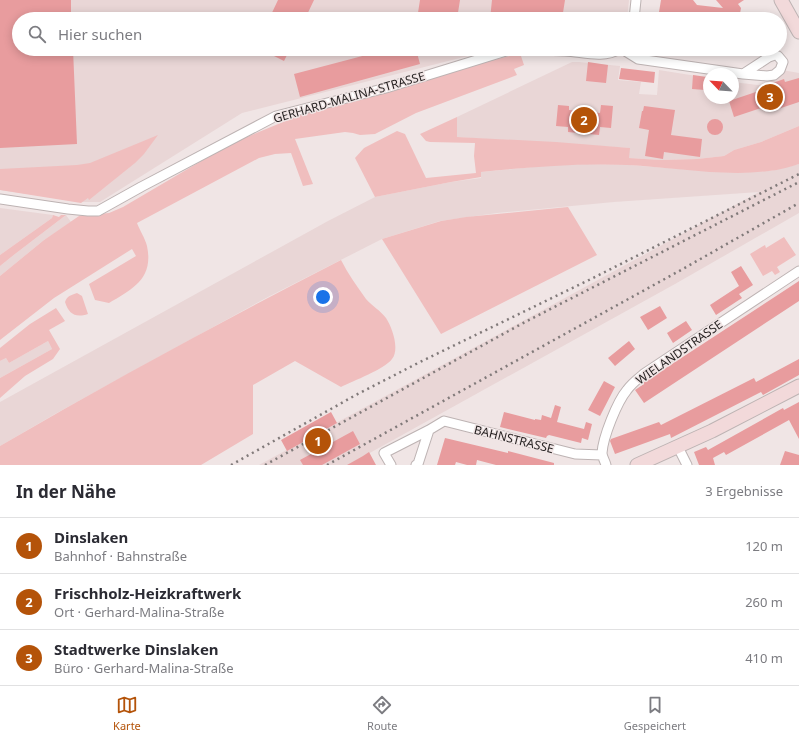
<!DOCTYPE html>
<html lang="de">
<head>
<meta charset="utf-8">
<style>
  :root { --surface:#fff; --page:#f7f7f7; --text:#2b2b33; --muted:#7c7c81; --line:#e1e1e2; --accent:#b45309 }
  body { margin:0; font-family:"Noto Sans",sans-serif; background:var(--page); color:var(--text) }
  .compass { position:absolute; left:703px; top:68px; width:36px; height:36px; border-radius:50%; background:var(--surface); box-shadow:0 2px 10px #0003; rotate:295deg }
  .you { position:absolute; left:323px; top:297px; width:14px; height:14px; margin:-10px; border:3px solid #fff; border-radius:50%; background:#1a73e8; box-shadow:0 0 0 6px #1a73e833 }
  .badge { display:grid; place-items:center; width:26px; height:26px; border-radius:50%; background:var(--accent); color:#fff; font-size:13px; font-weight:700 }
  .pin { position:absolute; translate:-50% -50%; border:2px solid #fff; box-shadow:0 1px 4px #0006 }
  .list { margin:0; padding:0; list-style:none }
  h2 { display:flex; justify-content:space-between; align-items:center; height:52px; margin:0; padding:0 16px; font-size:17px }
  h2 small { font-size:13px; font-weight:400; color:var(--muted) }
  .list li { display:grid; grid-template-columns:26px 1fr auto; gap:12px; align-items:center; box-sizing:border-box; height:56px; padding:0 16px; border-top:1px solid var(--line) }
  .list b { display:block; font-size:15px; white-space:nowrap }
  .list p { margin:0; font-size:13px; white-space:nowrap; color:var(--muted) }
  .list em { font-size:13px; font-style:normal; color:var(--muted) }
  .icon { flex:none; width:22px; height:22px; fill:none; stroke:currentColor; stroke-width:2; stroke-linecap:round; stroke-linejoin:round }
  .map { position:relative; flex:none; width:799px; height:465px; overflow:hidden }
  .search { position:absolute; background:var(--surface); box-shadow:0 2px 10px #0003; left:12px; right:12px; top:12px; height:44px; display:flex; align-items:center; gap:10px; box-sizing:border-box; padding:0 14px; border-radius:22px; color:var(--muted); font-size:15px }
  .sheet { height:220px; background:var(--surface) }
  nav { display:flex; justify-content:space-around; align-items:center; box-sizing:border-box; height:56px; border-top:1px solid var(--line); background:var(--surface); font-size:11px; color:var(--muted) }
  nav a { display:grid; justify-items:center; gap:2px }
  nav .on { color:var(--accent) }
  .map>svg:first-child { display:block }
  .built { fill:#e9d6d6 }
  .green { fill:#f0bebe }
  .building { fill:#e89c9e }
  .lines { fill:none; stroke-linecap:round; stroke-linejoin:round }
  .minor-casing { stroke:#bdb3b3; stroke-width:11 }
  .secondary-casing { stroke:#bdb3b3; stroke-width:15 }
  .minor { stroke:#fff; stroke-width:9 }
  .secondary { stroke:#f2d9da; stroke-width:13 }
  .rail { stroke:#817a7a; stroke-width:2.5; stroke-dasharray:2 4; stroke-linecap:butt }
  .labels { text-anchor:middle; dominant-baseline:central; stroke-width:3; stroke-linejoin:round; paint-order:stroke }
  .street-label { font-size:12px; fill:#221e1e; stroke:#f0e5e5 }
</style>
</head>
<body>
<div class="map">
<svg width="799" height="465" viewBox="0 0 799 465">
  <rect width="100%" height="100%" fill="#f0e5e5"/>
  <path class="built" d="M0 0H629L627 19H19V49H468V56L242 113 100 202H84L0 190Z
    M572 62H579L620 66 618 80 641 82 639 94 657 95 659 70 709 78V98H733V82L766 86 782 70 799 73V126L761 142 734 150 724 156 697 159 661 160 628 158 629 148 456 137 457 117Z
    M586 164 628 165 720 172H746L770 171 799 164V213L675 284 348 465H259L759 192 614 202 497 213 440 221 382 239 266 298 55 414 0 446V402L328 221 375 197 451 182 481 178V172L553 165Z
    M0 208 53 215 52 218 0 255Z
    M66 215 71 222 44 240 0 276V266L15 254Z
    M48 341 52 349 0 378V361L6 358 9 363Z"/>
  <path class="green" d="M520 53 524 65 514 69 517 75 416 113 375 134 360 135 353 133 345 132 295 139 313 184 303 186 291 153 275 154 259 158 137 223C140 231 145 238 147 246 154 279 132 289 109 303L95 300 89 284 136 256 132 249 54 298 0 340V276L44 240 79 216 109 213 123 207 220 150 242 139 300 115 452 71Z
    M457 117V137L556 142 630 148 629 158 661 160 697 159 724 156 734 150 761 142 799 126V164C790 167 779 170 769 171 724 177 672 167 627 165 577 163 530 167 481 172V177L451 182 375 197 355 158 364 148 397 131 405 134 426 178 476 173 474 156 475 143 430 142 426 141 420 134Z
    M158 135 144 154 135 163 89 200 88 198 81 203 0 190V169L77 165 90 163Z
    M568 207 597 255 441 334 382 239 441 221 466 217Z
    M53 215 59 217 61 215H66L15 254 0 266V255L52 218Z
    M784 237 796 255 777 267 780 272 775 275 772 271 763 276 750 254 765 245 766 248Z
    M341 260C348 274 357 286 366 299 372 306 380 310 386 318 392 327 400 349 392 359 385 369 353 381 341 387L295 361 253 385V434L201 465H0V446C112 381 226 319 341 260Z
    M77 293 82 296 88 314C75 318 69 314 65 302 67 296 71 295 77 293Z
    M56 308 65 321 49 330 60 349 53 359 25 376 0 398V378L52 349 48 341 9 363 6 358 0 361V348L30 324Z"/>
  <path class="building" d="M0 0H71V19H19V49H73L77 144 0 148Z
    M278 0H314L305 19H269Z
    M420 0H460L457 19H417Z
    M492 0H565L562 19H490Z
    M661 0H693L697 5 723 8 716 0H744L738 4 741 8 739 19H713L710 15 684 12 690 19H665V12H659Z
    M260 49H290L284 61Z
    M389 49H416L420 64 300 97 294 74Z
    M588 62 608 65 606 83 586 81Z
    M621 68 655 72 654 83 619 79Z
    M693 75 707 77 705 90 692 89Z
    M799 78V102L775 110 773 104 734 117 729 101 768 88 767 85 784 79 785 82Z
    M558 105 569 106V110L600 113 601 105 613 106 611 128 600 127 599 135 568 132V127L556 126Z
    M644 106 675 110 671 135 702 139 700 157 664 152 663 159 645 156 649 130 639 128 642 111H643Z
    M707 127a8 8 0 1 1 16 0a8 8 0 1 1-16 0Z
    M741 266 753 285 739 294 742 298 716 315 710 305 739 286 731 272Z
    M799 281V301L644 403 635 390 644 384 643 383Z
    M660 306 667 318 648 330 640 317Z
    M686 321 692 330 673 343 667 333Z
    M629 341 635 349 615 366 608 358Z
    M799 359V375L763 395 761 392 671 438 670 434 615 454 610 441 611 439 659 422 661 425 754 378 756 382Z
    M604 381 615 387 600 416 588 410Z
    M799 402V439L789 420 726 455 724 452 713 458 715 465H699L694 452 706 447 708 450 783 408 784 410Z
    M555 405 561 407 557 422 584 429 586 422 592 424 588 440 582 438 581 443 549 435 547 436 546 438 500 427 504 412 535 420V419L541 420 542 415 551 418Z
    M331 412 337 423 287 451 281 440Z
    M353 431 360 444 322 465H303L300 460Z
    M445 438 508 453V451L554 463V465H496L477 460 476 465H467L456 462 455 465H437Z
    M785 451 799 455V465H780Z
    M369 452 376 465H347L363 456Z"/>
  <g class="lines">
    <g class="minor-casing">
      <path id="minor" d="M634 19 636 0
        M622 49 638 59 743 74 767 76 774 75 780 70 783 62 778 56 775 55 769 57 743 74
        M0 199 68 209 88 211H98L141 187 276 116 386 88 509 50C528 49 547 50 565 51 584 52 602 59 620 49
        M678 447 687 465
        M391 465 384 453 429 430
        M416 465 418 464 429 430 444 421 575 454 602 455
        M606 465C605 461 602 457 602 453 603 437 617 402 627 390 632 383 639 378 645 373L799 271"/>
    </g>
    <g class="secondary-casing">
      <path id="secondary" d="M781 0 799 32
        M637 465 712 431 799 386"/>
    </g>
    <use href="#minor" class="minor"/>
    <use href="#secondary" class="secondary"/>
    <path class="rail" d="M231 465 354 396 420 362 589 280 799 174
      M265 465 525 322 799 182
      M327 465 681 270 799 203"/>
  </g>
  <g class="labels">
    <g class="street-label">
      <text transform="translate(349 97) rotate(-16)">GERHARD-MALINA-STRASSE</text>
      <text transform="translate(679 352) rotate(-35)">WIELANDSTRASSE</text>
      <text transform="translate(514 439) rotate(14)">BAHNSTRASSE</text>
    </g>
  </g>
</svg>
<svg class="compass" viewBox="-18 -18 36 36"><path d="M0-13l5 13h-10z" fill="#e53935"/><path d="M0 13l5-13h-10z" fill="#7c7c81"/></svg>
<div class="you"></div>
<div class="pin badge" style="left:318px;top:441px">1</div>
<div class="pin badge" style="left:584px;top:120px">2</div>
<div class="pin badge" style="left:770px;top:97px">3</div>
<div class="search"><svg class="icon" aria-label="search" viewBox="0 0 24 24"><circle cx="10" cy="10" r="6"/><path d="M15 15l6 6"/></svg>Hier suchen</div>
</div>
<section class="sheet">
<h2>In der Nähe<small>3 Ergebnisse</small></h2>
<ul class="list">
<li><span class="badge">1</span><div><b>Dinslaken</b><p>Bahnhof · Bahnstraße</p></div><em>120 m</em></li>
<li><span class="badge">2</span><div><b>Frischholz-Heizkraftwerk</b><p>Ort · Gerhard-Malina-Straße</p></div><em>260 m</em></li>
<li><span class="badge">3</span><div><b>Stadtwerke Dinslaken</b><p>Büro · Gerhard-Malina-Straße</p></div><em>410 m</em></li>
</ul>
</section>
<nav>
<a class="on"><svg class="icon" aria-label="map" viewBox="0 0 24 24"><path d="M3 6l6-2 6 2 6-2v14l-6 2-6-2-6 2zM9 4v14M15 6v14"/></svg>Karte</a>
<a><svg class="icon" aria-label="directions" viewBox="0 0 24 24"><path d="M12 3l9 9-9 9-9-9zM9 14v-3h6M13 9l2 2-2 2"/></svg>Route</a>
<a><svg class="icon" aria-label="saved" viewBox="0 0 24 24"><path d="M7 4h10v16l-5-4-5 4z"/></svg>Gespeichert</a>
</nav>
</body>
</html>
